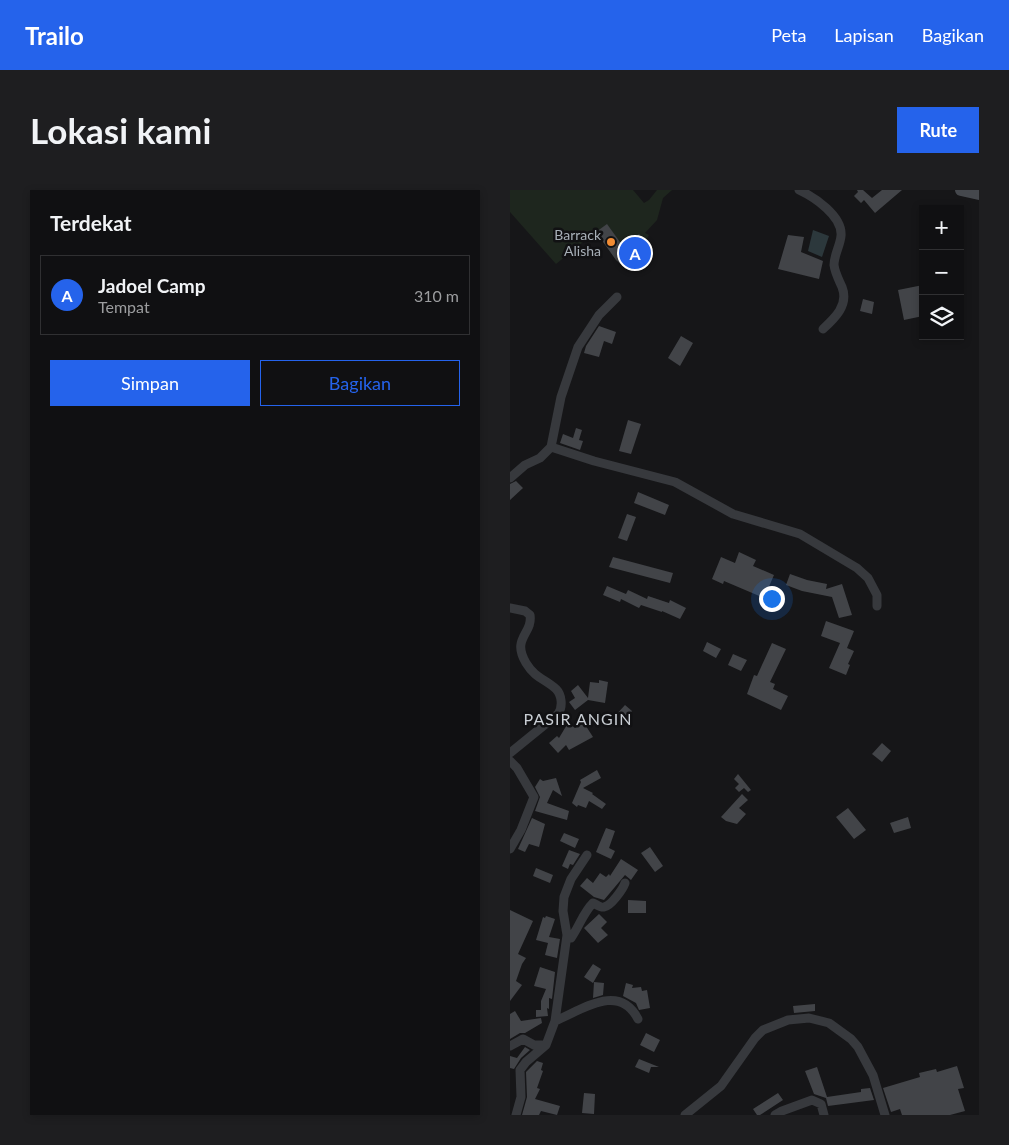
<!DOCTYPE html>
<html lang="id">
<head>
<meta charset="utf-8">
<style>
  :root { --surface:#101012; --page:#1e1e20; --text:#f1f3f6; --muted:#9c9d9f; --line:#303032; --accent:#2563eb }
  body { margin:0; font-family:Lato,sans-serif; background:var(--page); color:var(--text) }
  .controls { position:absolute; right:15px; top:15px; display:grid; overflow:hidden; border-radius:0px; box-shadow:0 2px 8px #0003 }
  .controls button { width:45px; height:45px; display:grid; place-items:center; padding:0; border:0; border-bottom:1px solid var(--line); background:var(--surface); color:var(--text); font:25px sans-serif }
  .you { position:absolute; left:261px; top:408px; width:18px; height:18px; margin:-12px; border:4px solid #fff; border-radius:50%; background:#1a73e8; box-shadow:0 0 0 8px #1a73e833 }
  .badge { display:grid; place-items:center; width:32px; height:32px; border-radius:50%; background:var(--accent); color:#fff; font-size:16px; font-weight:700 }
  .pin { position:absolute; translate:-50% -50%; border:2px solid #fff; box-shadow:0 1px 5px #0006 }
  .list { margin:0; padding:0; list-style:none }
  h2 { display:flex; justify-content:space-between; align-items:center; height:65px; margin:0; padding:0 20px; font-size:21px }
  h2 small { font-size:16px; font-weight:400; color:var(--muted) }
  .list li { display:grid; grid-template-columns:32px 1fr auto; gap:15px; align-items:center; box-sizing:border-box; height:80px; margin:0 10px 10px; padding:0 10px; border:1px solid var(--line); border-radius:0px }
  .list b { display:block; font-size:19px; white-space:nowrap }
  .list p { margin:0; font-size:16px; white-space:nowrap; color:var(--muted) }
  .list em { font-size:16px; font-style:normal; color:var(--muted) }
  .actions { display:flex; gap:10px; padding:15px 20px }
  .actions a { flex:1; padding:11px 0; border:1px solid var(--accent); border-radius:0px; text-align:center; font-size:18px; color:var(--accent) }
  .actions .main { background:var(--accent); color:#fff }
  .icon { flex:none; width:28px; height:28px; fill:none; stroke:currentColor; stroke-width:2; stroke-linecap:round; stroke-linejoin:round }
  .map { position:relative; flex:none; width:469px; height:925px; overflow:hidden; border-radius:0px }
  header { display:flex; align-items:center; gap:30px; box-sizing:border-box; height:70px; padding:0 25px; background:var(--accent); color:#fff }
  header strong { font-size:24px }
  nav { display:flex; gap:28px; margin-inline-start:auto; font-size:18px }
  .intro { display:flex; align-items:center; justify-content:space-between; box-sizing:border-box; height:120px; padding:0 30px }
  h1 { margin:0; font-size:35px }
  .button { padding:12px 22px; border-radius:0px; background:var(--accent); color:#fff; font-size:18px; font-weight:700 }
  main { display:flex; gap:30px; padding:0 30px }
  aside { flex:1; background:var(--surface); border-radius:0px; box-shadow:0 2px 8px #0003 }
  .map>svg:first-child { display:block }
  .green { fill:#1e261e }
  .water { fill:#2c383c }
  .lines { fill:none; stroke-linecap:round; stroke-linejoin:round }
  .stream { stroke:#2c383c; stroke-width:2.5 }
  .building { fill:#424448 }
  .minor { stroke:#37393d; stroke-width:9 }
  .secondary { stroke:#45484d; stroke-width:12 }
  .poi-dot { fill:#f18c34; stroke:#111113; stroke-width:2 }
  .labels { text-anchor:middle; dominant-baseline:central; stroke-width:5; stroke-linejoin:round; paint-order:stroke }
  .poi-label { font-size:14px; fill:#a8b0b8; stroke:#111113; text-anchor:end }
  .quarter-label { font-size:16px; letter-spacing:1px; fill:#c9ced4; stroke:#111113 }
</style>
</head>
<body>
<header>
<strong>Trailo</strong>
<nav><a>Peta</a><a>Lapisan</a><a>Bagikan</a></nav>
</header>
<div class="intro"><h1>Lokasi kami</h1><a class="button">Rute</a></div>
<main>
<aside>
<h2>Terdekat<small></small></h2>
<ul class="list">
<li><span class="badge">A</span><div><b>Jadoel Camp</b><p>Tempat</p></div><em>310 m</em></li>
</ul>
<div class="actions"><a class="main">Simpan</a><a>Bagikan</a></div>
</aside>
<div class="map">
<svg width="469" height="925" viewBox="0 0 469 925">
  <rect width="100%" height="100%" fill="#161618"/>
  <path class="green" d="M0 0H123L134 13 139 10 147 0H162L153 8 147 30 135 43 139 45 131 59 132 61 117 78 106 70 89 46 86 48 83 44 46 74 0 22Z"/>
  <path class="water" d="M303 40 319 46 312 67 298 61Z"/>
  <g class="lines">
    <path class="stream" d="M118 62 129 45"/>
  </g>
  <path class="building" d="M347 0H353L362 8 372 0H392L365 23 354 10 351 13 344 6 348 2Z
    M97 34 120 66 126 56 132 61 116 79 106 70 86 42Z
    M278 45 294 47 291 62 313 71 309 89 268 79Z
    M413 95V126L394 130 388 100Z
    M353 109 364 112 362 124 350 121Z
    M89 136 106 142 102 154 94 151 89 167 74 163 76 156Z
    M171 146 183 153 170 176 158 168Z
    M118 230 131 234 121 264 109 261Z
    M66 238 72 240 69 250 73 251 70 260 50 253 53 244 63 248Z
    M6 291 13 298 0 310V294Z
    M128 302 159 315 155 325 124 313Z
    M117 324 126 327 117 351 108 348Z
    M229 362 246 370 243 376 264 385 254 408 214 391 213 394 202 389 211 367 225 373Z
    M103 367 163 383 160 393 99 377Z
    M280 384 297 390 317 394 316 399 332 394 342 425 329 428 322 407 292 401 276 395Z
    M97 396 116 404 118 400 137 409 138 406 159 413 160 410 176 418 170 429 152 421V422L131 415 129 418 111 409 110 412 93 405Z
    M316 431 344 441 337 458 344 461 338 474 340 475 336 485 319 478 330 453 311 446Z
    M197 452 211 459 206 468 193 461Z
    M262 453 276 459 260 492 265 494 263 499 278 506 271 520 237 504 244 485 247 486Z
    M223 464 237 470 231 481 218 475Z
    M89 490 98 492 95 513 78 510 65 520 59 512 65 508 61 501 68 495 78 508 80 492 89 493Z
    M115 515 122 521 112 534 104 527Z
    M58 533 65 538 74 533 83 547 59 560 56 555 48 563 39 553 47 546 49 548Z
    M372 553 381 561 372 572 362 564Z
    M87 580 91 588 73 598 83 603 82 604 96 614 92 619 79 611 76 618 68 615 67 617 62 613 71 592 70 590Z
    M228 584 241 600 238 602 234 598 229 602 225 598 229 594 224 589Z
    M46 588 52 606 43 600 37 613 59 621 57 630 25 621 30 607 25 597 30 589 33 591Z
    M232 604 238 610 229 618 236 624 227 634 216 631 211 627Z
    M338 618 356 640 344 649 326 627Z
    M398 627 401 638 384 643 380 633Z
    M22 628 35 634 29 657 19 654 15 662 8 659Z
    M96 638 105 641 99 658 105 661 101 669 86 662Z
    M54 643 69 649 65 658 50 651Z
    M140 657 153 676 145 682 131 663Z
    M59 660 70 664 63 675 60 674 58 679 52 676Z
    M111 669 128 680 121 690 115 685 94 710 84 707 70 696 77 688 83 693 90 683 96 687 99 684 100 686Z
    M26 678 43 685 40 693 23 686Z
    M118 710 136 711V723H118Z
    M0 720 23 731 8 764 16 768 12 774 6 791 12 795 0 811Z
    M89 724 97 732 91 738 98 745 88 753 74 738Z
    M36 726 45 729 39 747 50 749 47 768 35 765 38 753 26 750 33 727 35 728Z
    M83 774 91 779 83 793 74 787Z
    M30 777 45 782 42 809 39 808V819L37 818 38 826 26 827V820H31V811L36 799 24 796Z
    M84 792 94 793 93 805 83 808Z
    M116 793 123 795 122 798 131 797 132 801 137 800 140 818 129 820 126 813 113 806Z
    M305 814V821L284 823 283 816Z
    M5 821 11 831 31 828 32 833 15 843H10L0 849V824Z
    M136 843 150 850 144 862 130 855Z
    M15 857 20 860 11 868 4 879 0 878V866L7 868Z
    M129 869 149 877H141L139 883 125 877Z
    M27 871 33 873 31 880 33 881 27 898 30 899 25 909 50 916 47 925 31 921 29 925H12L17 907 16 882Z
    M447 876 454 898 448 899 455 921 440 925H392L390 919 381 922 373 898 410 887 409 883 426 879 427 882Z
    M307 877 317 907 351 902V899L360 898 364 910 318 916 316 908 304 904 295 881Z
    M74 903 85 904 84 924 72 923Z
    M268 903 273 910 250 925H247L243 919Z"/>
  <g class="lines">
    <path class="minor" d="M289 0C304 7 333 26 331 46 330 56 324 65 324 75 325 83 329 90 332 97 339 115 325 128 313 139
      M41 257 84 271 165 292 223 324 290 344 347 378 358 388 367 405V416
      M0 288 15 275 30 268 41 257 51 207 68 157 89 125 107 107
      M0 418 15 421 20 425C23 444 1 448 16 473 25 488 35 489 46 499 52 505 53 517 48 524L0 563
      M0 571 7 578 24 607 11 640 0 659
      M57 748H61C69 737 73 723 83 713 86 714 91 718 94 717 101 716 113 699 115 693
      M45 831C72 820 109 792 128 829
      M0 856 13 849 24 855H36
      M6 925 11 907 10 880 16 872 36 855 45 831 57 745 53 721 54 707 61 689 77 665
      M175 925 211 896 245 848 253 840 278 830 299 828 319 833 341 849 348 857 363 885 375 925
      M265 925 272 921 302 910 311 914 314 925"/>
    <path class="secondary" d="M451 0 469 4"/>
  </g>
  <circle class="poi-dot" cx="101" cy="52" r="5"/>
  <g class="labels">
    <g class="poi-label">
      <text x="91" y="44">Barrack<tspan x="91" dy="16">Alisha</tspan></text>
    </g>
    <g class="quarter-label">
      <text x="68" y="528">PASIR ANGIN</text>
    </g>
  </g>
</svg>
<div class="controls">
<button>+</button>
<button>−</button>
<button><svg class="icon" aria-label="layers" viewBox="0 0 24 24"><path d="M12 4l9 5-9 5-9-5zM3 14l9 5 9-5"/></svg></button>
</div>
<div class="you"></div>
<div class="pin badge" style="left:125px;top:63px">A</div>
</div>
</main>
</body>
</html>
